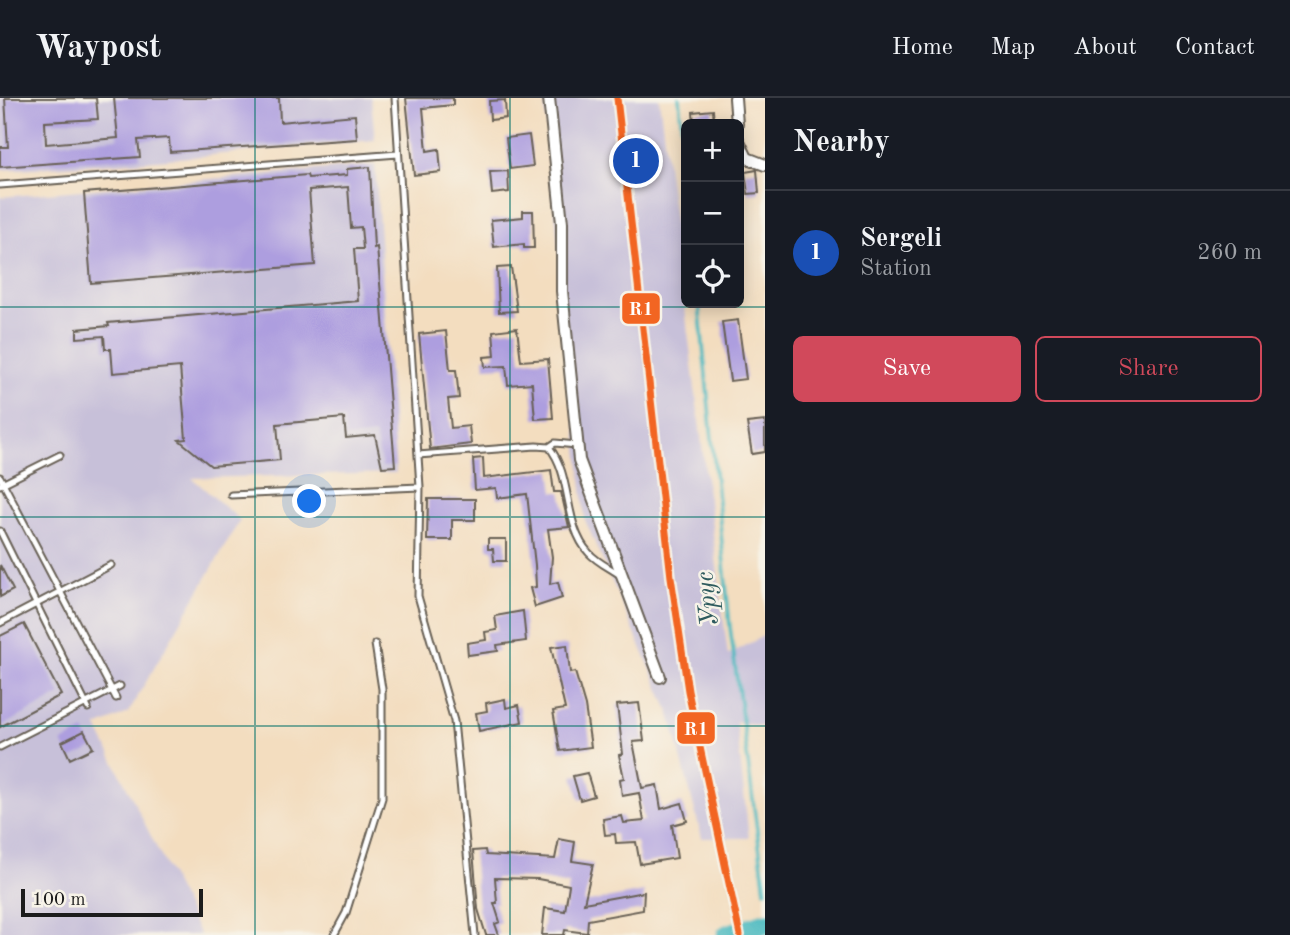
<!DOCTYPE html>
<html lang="en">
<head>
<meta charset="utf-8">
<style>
  :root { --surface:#171b24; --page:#242831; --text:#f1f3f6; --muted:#9ea1a6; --line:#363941; --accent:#d1495b }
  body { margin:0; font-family:"Old Standard TT",serif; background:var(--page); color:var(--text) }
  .controls { position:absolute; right:21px; top:21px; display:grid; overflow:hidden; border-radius:10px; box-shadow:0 4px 18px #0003 }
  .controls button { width:63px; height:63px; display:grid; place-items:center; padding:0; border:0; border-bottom:2px solid var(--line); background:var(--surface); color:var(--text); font:35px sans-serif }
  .scale { position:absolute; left:21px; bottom:18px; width:182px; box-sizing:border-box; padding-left:7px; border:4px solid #1c1c1c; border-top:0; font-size:19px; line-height:24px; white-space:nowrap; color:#1c1c1c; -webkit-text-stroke:5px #f7f3e8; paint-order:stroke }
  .you { position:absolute; left:310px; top:404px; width:24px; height:24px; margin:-18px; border:5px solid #fff; border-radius:50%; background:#1a73e8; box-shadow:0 0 0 10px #1a73e833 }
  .badge { display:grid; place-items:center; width:46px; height:46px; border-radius:50%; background:var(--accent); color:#fff; font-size:23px; font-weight:700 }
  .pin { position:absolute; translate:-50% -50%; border:4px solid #fff; box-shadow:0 2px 7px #0006 }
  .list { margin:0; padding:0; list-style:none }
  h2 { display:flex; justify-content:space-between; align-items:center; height:91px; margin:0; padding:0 28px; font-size:30px }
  h2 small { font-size:23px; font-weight:400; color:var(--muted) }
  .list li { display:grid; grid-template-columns:46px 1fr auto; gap:21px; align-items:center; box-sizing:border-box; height:126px; padding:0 28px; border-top:2px solid var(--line) }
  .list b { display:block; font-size:26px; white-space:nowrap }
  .list p { margin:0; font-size:23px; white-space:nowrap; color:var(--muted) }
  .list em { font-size:23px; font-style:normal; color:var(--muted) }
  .actions { display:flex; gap:14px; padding:21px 28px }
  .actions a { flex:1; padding:16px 0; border:2px solid var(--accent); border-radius:10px; text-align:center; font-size:24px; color:var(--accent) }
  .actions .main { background:var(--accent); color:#fff }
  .icon { flex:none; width:38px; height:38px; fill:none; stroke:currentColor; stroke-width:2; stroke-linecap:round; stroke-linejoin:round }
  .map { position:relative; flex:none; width:765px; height:837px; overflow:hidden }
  header { display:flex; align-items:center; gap:42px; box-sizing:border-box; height:98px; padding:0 35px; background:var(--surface); border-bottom:2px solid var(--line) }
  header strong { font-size:33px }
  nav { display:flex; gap:38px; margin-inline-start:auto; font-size:24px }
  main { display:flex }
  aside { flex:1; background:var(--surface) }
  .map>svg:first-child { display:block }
  .industrial { fill:#c7c0d9 }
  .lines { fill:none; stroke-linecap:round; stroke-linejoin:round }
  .stream { stroke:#4ab9c0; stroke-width:3.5 }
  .river { stroke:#4ab9c0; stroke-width:21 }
  .building { fill:#ad9edf }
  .lane-casing { stroke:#676055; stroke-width:9 }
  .street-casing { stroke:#676055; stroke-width:14 }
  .lane { stroke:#fff; stroke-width:5 }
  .street { stroke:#fff; stroke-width:10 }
  .rail-1-casing { stroke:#f7f3e8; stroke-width:12 }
  .rail-1 { stroke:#f26522; stroke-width:7 }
  .grid { fill:none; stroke:#0f766e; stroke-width:2; stroke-opacity:0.55 }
  .labels { text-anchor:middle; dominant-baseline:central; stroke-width:5; stroke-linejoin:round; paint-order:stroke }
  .water-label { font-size:26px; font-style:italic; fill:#2e5b5e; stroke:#f7f3e8 }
  .line-badge { stroke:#f7f3e8; stroke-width:2.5 }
  .badge-label { font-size:19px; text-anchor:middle; font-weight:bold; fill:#fff }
</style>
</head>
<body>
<header>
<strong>Waypost</strong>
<nav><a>Home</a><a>Map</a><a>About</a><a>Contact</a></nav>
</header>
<main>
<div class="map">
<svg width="765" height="837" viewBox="0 0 765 837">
  <rect width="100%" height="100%" fill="#f7f3e8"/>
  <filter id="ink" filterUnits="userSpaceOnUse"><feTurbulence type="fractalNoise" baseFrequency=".0143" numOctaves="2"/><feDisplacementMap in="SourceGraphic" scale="14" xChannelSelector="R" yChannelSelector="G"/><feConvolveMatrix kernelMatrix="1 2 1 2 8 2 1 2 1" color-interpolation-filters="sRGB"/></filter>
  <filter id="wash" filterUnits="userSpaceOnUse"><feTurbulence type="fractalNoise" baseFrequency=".00686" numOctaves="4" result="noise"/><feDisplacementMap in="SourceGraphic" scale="28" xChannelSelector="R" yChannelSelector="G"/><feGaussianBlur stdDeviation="1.57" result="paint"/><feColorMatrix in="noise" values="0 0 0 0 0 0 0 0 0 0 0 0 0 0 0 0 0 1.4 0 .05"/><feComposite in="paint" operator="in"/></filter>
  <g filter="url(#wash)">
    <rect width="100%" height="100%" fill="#f3ddbf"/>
    <path class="industrial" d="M0 0H371L375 42 134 64 0 72Z
      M544 0H659L728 557 765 537V629L736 624 749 740H702L669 613 585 422Z
      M375 67 396 375 192 380 240 422 128 615 97 629 200 837H0V99Z"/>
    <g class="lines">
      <path class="stream" d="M679 0 686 79
        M699 205 730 529 765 792"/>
      <path class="river" d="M727 837 765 825"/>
    </g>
    <g id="blocks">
      <path class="building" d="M5 0H96L98 21 45 24 46 46 118 40 114 0H279L280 24 355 17 357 41 170 54 169 40 138 42 140 59 0 69V49H8Z
        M406 0H453V7L423 10 427 53 439 51 441 74 414 77Z
        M505 2 506 20 490 22 489 3Z
        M713 12 714 26H694L693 14Z
        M529 37 533 68 510 71 506 40Z
        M370 69 374 150 377 149 395 368 382 369 375 337 346 340 344 320 277 326 280 362 211 368 179 342 186 341 180 269 113 275 111 251H105L104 238 77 240V231L109 228 108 225 358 203 354 151H363L361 129 351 130 348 89 309 92 315 167 91 185 84 95 307 77 308 80 347 77V71Z
        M757 72 759 95 748 96 745 74Z
        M508 73 509 94 492 96 490 74Z
        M523 113H533L534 150H524V146L494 149 491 122 523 119Z
        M511 169 517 213 499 214 497 170Z
        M738 222 746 281 730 283 722 224Z
        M517 230 521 263 548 261 553 320 535 321 532 285 508 287 506 268 485 269 484 259 495 258 493 233Z
        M446 233 450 272H456L459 300 448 301 451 330 469 328 471 346 430 351 419 236Z
        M765 323V354L752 356 747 325Z
        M483 360 484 380 551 372 554 394H561L569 429 548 431 552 459 550 486 558 484 562 500 535 509 530 490 536 489 535 467 527 396 497 400 496 390 475 392 473 361Z
        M428 401H475V422H452V442H427Z
        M488 441H506V463H494L493 451H488Z
        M0 467 13 492 0 499Z
        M523 513 526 543 497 547 498 553 468 557 467 545 486 542 485 534 497 532 495 518Z
        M24 526 61 597 0 629V538Z
        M567 547 570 575 575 574 585 608 591 649 560 653 553 613 565 611 551 549Z
        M505 601 506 610 519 607 522 624 479 633 476 615 487 613 486 605Z
        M639 605 644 643 633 644 642 690 657 687 661 711 682 705 687 723 672 727 677 760 640 766 636 744 616 745 615 736 605 737 603 721 622 718 624 725 644 723 639 695 622 698 620 681 624 680 619 657 623 656 617 607Z
        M84 633 93 650 70 661 62 644Z
        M587 675 594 698 580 702 573 678Z
        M559 741 575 744 572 763 593 766 584 805 644 794 643 812 588 822 587 835 565 832 564 837H542L545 810 565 813 569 787 538 781 495 780 497 805H494L500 824 495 826 499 837H486L478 811 473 753 485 752 486 757 555 761Z"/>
    </g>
  </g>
  <g filter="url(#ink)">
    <use href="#blocks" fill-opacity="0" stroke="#676055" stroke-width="2"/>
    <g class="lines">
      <g class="lane-casing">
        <path id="lane" d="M395 0 420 389 418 498 454 623 475 837
          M0 87 398 56
          M549 349 555 345 577 347
          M418 357 536 348 549 349C573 378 563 427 589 455 597 464 610 470 620 477
          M0 379 116 600
          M0 387 60 357
          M231 397 420 389
          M0 433 88 610
          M0 525 111 467
          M0 649 120 588
          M334 837 346 815 382 700V591L375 546"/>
      </g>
      <g class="street-casing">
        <path id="street" d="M549 0 562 125V193L579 362 660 579
          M735 0 737 26
          M739 43 747 60 765 67"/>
      </g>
      <use href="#lane" class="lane"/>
      <use href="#street" class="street"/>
      <g class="rail-1-casing">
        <path id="rail-1" d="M617 0 671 479 688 593 740 837"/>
      </g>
      <use href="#rail-1" class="rail-1"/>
    </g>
  </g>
  <path class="grid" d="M255 0V837M510 0V837M0 209H765M0 419H765M0 628H765"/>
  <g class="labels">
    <g class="water-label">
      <text transform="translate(708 501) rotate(-96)">Урус</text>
    </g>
  </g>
  <g class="line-badge">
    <rect x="621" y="194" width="40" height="33" rx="7" fill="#f26522"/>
    <rect x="676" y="613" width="40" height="34" rx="7" fill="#f26522"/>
  </g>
  <g class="badge-label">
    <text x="641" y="217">R1</text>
    <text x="696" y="637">R1</text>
  </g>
</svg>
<div class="controls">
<button>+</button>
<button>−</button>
<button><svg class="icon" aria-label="locate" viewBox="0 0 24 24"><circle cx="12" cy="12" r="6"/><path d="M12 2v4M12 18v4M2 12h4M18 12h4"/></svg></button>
</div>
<div class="scale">100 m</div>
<div class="you"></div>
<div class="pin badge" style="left:636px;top:63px;background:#1a4fb4">1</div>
</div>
<aside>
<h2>Nearby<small></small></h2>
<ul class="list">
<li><span class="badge" style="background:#1a4fb4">1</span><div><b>Sergeli</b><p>Station</p></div><em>260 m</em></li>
</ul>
<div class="actions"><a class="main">Save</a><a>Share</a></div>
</aside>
</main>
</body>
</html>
